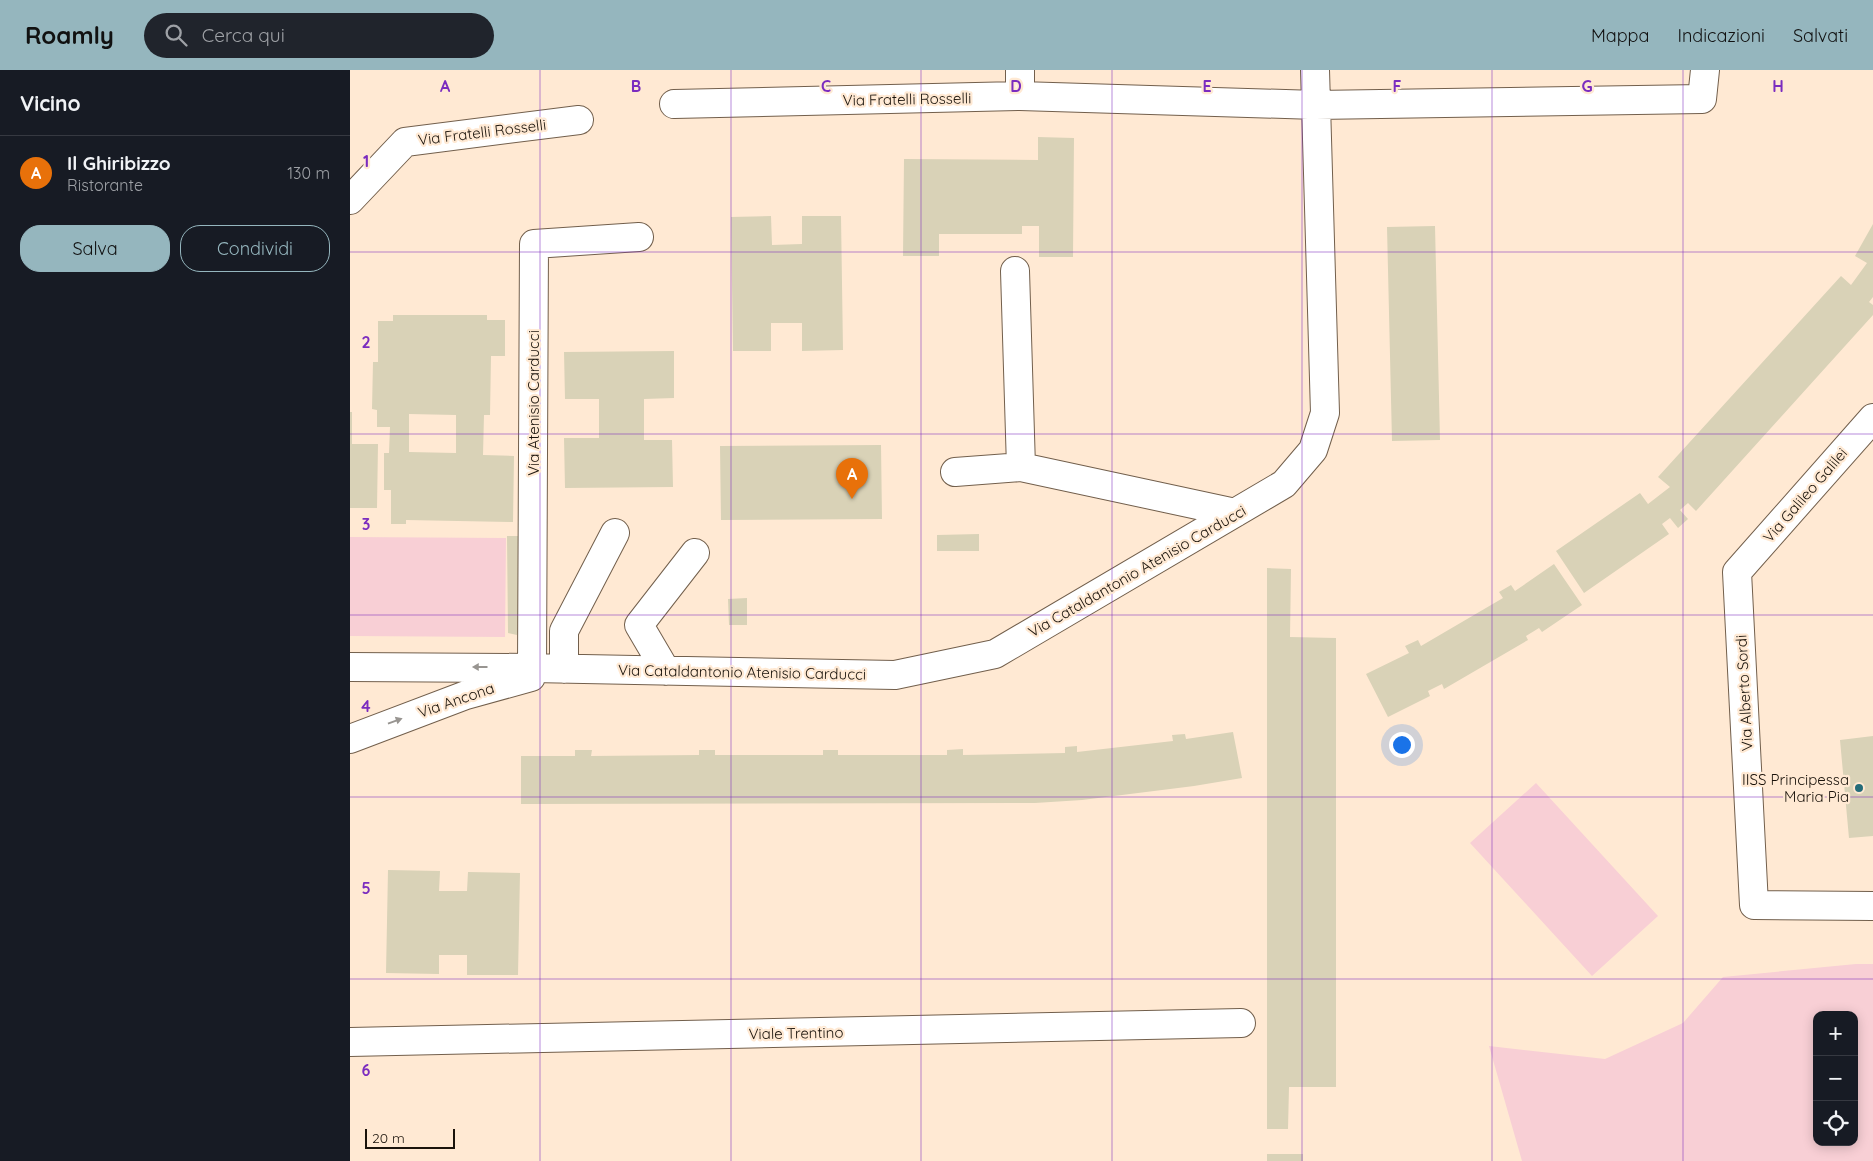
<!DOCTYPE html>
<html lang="it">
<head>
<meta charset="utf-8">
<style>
  :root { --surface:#171b24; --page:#20242c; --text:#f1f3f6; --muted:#9ea1a6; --line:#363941; --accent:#95b6be }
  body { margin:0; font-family:Quicksand,sans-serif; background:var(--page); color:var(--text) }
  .controls { position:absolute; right:15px; bottom:15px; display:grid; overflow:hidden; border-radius:10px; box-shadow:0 2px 12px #0003 }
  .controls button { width:45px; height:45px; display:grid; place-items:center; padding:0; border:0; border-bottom:1px solid var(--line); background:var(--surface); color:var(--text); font:25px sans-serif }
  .scale { position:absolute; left:15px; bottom:12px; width:90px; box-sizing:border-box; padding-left:5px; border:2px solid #1a130b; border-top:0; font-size:14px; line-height:18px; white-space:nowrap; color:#1a130b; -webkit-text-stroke:4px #ffe9d3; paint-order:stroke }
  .you { position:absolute; left:1051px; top:674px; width:18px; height:18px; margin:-12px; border:4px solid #fff; border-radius:50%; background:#1a73e8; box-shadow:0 0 0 8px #1a73e833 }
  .badge { display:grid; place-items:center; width:32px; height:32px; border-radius:50%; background:var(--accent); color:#fff; font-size:16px; font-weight:700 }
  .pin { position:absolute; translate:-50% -41px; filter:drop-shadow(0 1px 2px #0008) }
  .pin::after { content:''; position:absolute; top:26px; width:18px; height:15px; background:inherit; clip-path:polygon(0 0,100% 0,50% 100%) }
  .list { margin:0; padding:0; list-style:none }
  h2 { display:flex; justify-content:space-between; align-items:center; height:65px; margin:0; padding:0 20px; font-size:21px }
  h2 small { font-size:16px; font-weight:400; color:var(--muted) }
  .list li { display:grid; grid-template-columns:32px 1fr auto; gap:15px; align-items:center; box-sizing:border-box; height:75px; padding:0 20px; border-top:1px solid var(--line) }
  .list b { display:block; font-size:19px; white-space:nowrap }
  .list p { margin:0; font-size:16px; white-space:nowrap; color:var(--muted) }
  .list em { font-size:16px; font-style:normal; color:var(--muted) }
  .actions { display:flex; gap:10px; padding:15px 20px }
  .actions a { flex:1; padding:11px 0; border:1px solid var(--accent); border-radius:20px; text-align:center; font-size:18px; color:var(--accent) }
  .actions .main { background:var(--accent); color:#111 }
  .icon { flex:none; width:28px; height:28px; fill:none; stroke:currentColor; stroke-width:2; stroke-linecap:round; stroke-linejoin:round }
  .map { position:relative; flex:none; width:1523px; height:1091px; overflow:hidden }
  header { display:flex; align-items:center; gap:30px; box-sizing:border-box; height:70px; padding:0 25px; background:var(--accent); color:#111 }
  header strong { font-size:24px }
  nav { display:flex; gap:28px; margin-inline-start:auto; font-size:18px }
  .search { width:350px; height:45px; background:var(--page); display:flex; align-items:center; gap:12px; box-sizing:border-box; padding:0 18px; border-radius:28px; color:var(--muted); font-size:19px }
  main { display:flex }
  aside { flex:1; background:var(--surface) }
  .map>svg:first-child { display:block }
  .green { fill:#f8cfd5; fill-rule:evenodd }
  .building { fill:#d9d2b7; fill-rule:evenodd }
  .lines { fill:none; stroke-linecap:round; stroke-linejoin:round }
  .minor-casing { stroke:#725f4c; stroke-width:30 }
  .minor { stroke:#fff; stroke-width:28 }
  .oneway { fill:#989591 }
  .grid { fill:none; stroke:#7b2cbf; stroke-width:1; stroke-opacity:0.55 }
  .poi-dot { fill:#246c79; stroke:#ffe9d3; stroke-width:2 }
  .labels { text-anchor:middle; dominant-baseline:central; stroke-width:4.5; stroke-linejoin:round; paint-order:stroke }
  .street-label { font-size:15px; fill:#1a130b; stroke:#ffe9d3 }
  .poi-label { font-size:15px; fill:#1a130b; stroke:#ffe9d3; text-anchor:end }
  .grid-label { font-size:16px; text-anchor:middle; font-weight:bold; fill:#7b2cbf; stroke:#ffe9d3; stroke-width:4.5; stroke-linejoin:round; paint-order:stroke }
</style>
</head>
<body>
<header>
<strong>Roamly</strong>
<div class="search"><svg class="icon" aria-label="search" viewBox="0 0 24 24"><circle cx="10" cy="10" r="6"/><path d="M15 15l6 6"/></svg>Cerca qui</div>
<nav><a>Mappa</a><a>Indicazioni</a><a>Salvati</a></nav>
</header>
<main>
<aside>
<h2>Vicino<small></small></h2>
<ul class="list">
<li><span class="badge" style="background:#e8710a">A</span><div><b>Il Ghiribizzo</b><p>Ristorante</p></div><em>130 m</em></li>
</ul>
<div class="actions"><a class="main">Salva</a><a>Condividi</a></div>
</aside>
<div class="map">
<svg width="1523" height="1091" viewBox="0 0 1523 1091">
  <rect width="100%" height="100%" fill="#ffe9d3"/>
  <path class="green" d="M0 467 156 468 155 567 0 566Z
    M1186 713 1308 846 1242 906 1120 773Z
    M1506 894H1523V1091H1172L1139 976 1255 989 1333 953 1373 907ZM1467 945H1504V1072H1467Z"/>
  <path class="building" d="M688 67 724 68 723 187H689V156H672V164H589V186H553L554 89 688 90Z
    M421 146 422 175 452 174V146H491L493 280 452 281V253H421V281H383L381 147Z
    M1523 154V227L1519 232 1523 235V245L1346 441 1338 433 1330 440 1338 449 1328 458 1320 448 1312 454 1319 464 1234 523 1206 481 1290 423 1298 434 1320 417 1308 407 1491 206 1501 215 1517 193 1505 186Z
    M1085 156 1090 370 1042 371 1037 157Z
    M43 245H137V250H155V286H141L140 345H134L133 385 164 386 163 452 56 450V454H41V420H34V383H39L40 357H27V340L22 339 23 292H28V251H43ZM59 344 106 345V383L59 382Z
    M324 281V328L294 329V370H322L323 417 215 418 214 368H249V329H215L214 282Z
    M0 342H2V374H28L27 438H0Z
    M531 375 532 449 371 450 370 376Z
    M629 464V481H587V465Z
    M157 466H169L170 554 167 565 158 563Z
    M1204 494 1232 535 1192 562 1189 558 1176 566 1178 570 1094 619 1092 614 1078 621 1080 626 1038 647 1016 604 1059 583 1055 576 1068 570 1071 576 1153 528 1149 522 1161 515 1165 521Z
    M917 498 941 499 940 567 986 568V1017H939L938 1059H917Z
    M397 528V555H379L378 529Z
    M883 662 892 708 844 716 732 730 685 733 171 734V686H225V680H242L241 686 349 685V680H365V685H473V680H488V685H597V680L613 679V685L715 683V677L727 676V682L823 671 822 665 835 664 836 669Z
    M1523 666V766L1499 768 1490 670Z
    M38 800 90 801 89 821H117L118 802 170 803 168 905H117V885H89V904L36 903Z
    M917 1084H953V1091H917Z"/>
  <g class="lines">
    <g class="minor-casing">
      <path id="minor" d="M670 26V0
        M324 34 670 26 966 35 1352 29 1355 0
        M0 130 55 72 229 50
        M665 201 671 397
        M1523 348 1387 502 1404 835 1523 836
        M605 402 671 397 885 443
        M0 597 182 598 545 605 645 584 934 414 963 380 975 343 965 0
        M182 598 184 174 289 167
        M214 599V561L265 463
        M316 601 289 555 345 483
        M0 669 116 625 181 607
        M0 972 891 953"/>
    </g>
    <use href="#minor" class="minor"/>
  </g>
  <defs><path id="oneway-solid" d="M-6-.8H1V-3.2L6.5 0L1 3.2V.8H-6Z" transform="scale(1.25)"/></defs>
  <g class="oneway">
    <use href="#oneway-solid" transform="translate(130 597) rotate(-180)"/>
    <use href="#oneway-solid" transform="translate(45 651) rotate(-20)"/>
  </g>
  <path class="grid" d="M190 0V1091M381 0V1091M571 0V1091M762 0V1091M952 0V1091M1142 0V1091M1333 0V1091M0 182H1523M0 364H1523M0 545H1523M0 727H1523M0 909H1523"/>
  <circle class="poi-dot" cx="1509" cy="718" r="5"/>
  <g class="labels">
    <g class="street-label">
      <text transform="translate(557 29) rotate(-1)">Via Fratelli Rosselli</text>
      <text transform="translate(132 62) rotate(-7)">Via Fratelli Rosselli</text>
      <text transform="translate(183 333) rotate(-90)">Via Atenisio Carducci</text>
      <text transform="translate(1455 425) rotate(-49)">Via Galileo Galilei</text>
      <text transform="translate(787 501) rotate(-30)">Via Cataldantonio Atenisio Carducci</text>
      <text transform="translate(392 602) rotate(1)">Via Cataldantonio Atenisio Carducci</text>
      <text transform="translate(1394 623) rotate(-93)">Via Alberto Sordi</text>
      <text transform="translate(106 630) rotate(-19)">Via Ancona</text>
      <text transform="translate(446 963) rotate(-1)">Viale Trentino</text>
    </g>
    <g class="poi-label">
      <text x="1499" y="709">IISS Principessa<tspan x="1499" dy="17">Maria Pia</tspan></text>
    </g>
  </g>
  <g class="grid-label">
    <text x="95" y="22">A</text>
    <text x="286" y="22">B</text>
    <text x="476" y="22">C</text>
    <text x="666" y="22">D</text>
    <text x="857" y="22">E</text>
    <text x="1047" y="22">F</text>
    <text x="1237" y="22">G</text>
    <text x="1428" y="22">H</text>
    <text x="16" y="97">1</text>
    <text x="16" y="278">2</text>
    <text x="16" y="460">3</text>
    <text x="16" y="642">4</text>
    <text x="16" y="824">5</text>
    <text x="16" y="1006">6</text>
  </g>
</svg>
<div class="controls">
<button>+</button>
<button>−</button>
<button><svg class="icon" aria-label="locate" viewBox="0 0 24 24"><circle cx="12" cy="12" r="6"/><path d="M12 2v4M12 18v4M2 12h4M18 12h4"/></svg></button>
</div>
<div class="scale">20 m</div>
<div class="you"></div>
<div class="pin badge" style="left:502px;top:429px;background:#e8710a">A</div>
</div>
</main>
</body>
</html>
